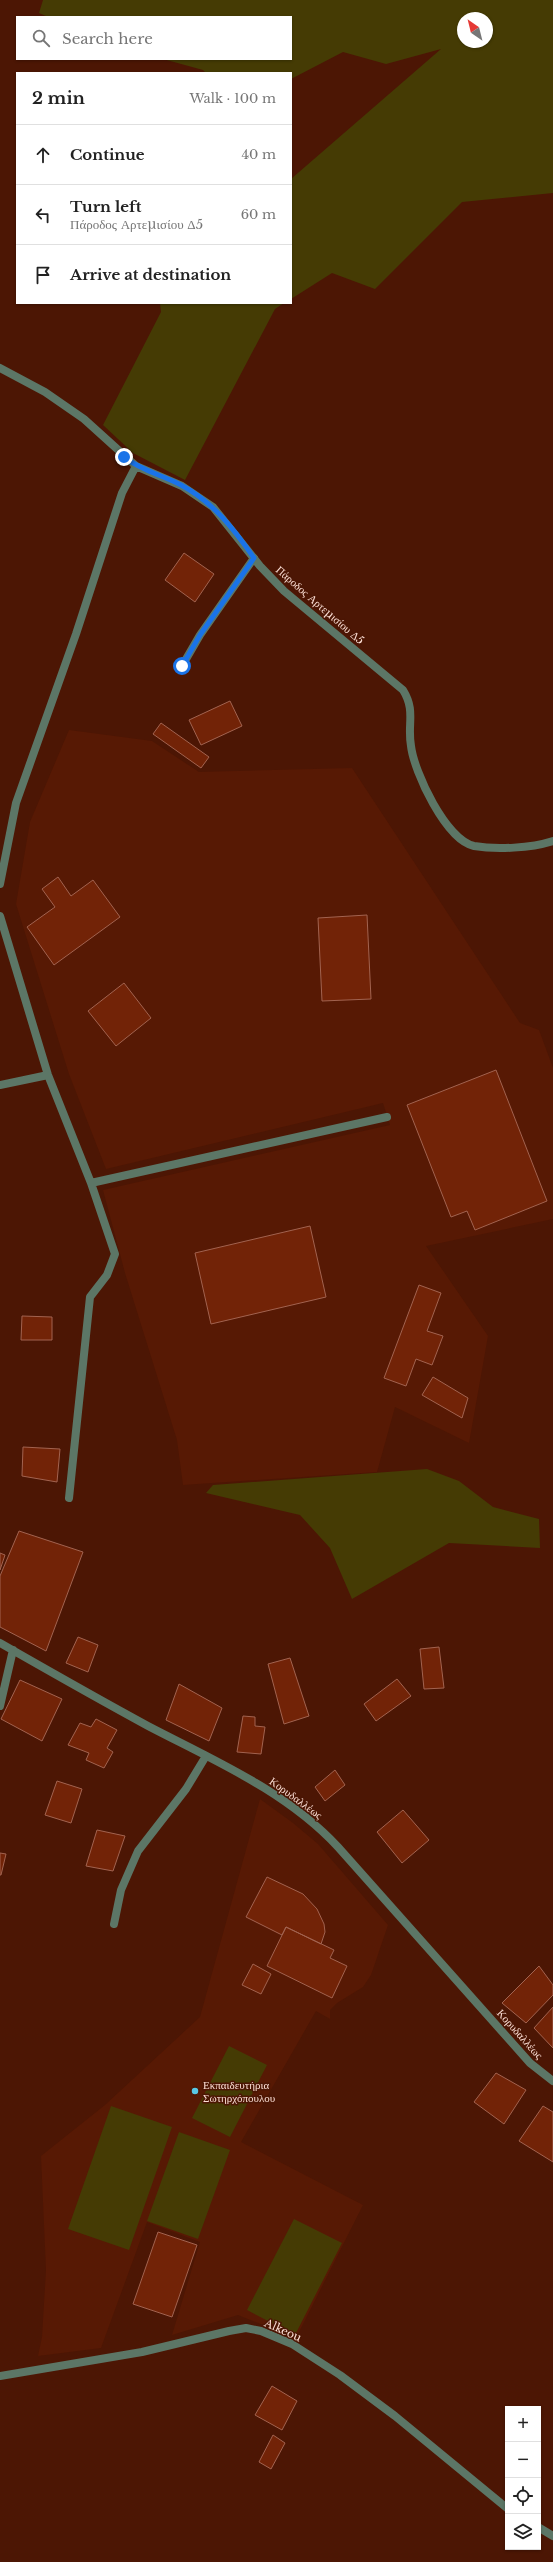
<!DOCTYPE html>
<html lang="en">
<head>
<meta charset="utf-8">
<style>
  :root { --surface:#fff; --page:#f2f2f2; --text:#222; --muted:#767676; --line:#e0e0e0 }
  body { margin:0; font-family:"Libre Baskerville",serif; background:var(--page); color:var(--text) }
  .controls { position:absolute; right:12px; bottom:12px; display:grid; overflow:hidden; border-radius:0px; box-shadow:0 1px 3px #0004 }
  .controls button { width:36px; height:36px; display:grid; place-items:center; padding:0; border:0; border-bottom:1px solid var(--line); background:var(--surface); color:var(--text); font:20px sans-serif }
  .compass { position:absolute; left:457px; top:12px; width:36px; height:36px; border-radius:50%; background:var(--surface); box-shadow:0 1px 3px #0004; rotate:325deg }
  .stop { position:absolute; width:12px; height:12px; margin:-9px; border:3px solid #1a73e8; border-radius:50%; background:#fff }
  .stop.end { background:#1a73e8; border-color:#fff; box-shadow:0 1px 4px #0008 }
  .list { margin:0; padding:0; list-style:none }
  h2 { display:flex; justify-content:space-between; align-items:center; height:52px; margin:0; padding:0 16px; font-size:17px }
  h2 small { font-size:13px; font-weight:400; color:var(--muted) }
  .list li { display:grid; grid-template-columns:26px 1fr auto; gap:12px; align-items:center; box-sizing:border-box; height:60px; padding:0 16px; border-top:1px solid var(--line) }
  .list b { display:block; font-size:15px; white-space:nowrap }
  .list p { margin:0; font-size:13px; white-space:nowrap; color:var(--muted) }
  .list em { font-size:13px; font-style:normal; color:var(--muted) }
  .icon { flex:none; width:22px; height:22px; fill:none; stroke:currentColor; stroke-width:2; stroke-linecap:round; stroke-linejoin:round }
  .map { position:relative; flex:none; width:553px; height:2562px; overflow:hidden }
  .search { position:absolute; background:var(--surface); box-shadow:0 1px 3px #0004; left:16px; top:16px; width:276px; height:44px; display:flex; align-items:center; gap:10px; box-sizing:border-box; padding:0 14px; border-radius:0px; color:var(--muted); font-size:15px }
  .panel { position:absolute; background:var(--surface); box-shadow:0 1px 3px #0004; left:16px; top:72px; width:276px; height:232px; border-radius:0px }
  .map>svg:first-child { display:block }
  .built { fill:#571904 }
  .green { fill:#453b04; fill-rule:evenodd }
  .building { fill:#722307; stroke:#a26350 }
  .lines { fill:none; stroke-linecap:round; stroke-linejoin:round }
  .service { stroke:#5c7666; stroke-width:8 }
  .minor { stroke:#5c7666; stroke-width:8 }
  .route { stroke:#1a73e8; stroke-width:5 }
  .poi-dot { fill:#59c8e5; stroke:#4c1604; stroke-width:1.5 }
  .labels { text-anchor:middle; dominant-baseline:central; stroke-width:3; stroke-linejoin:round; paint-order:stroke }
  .street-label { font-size:11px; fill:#fcdfd6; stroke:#4c1604 }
  .poi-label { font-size:11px; fill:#fcdfd6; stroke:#4c1604; text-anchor:start }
</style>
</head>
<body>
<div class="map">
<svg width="553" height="2562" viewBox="0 0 553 2562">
  <rect width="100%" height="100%" fill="#4c1604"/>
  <path class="built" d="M69 730 152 741 199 772 352 768 520 1023 539 1030 553 1068V1219L426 1246 488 1336 469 1443 395 1407 377 1472 183 1485 177 1440 125 1273 103 1190 390 1125 383 1103 106 1169 69 1074 16 904 30 822Z
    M260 1799 293 1823 318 1844 388 1925 371 1975 363 1987 337 2003 330 2010V2019L316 2011 241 2142 363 2205 296 2338 238 2315 172 2335 200 2242 147 2222 101 2348 38 2356 42 2337 46 2270 41 2156 105 2105 200 2017Z"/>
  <path class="green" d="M43 0H553V193L462 202 375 289 332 273 291 299V179L441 49 386 64 343 52 291 79V73H206L203 70 163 59H291V17H48L39 13ZM463 18H487V42H463Z
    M160 303H284L275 309 185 480 133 453 103 425 161 312Z
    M427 1469 459 1481 493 1507 539 1519 540 1548 449 1543 352 1599 330 1548 300 1515 206 1493 213 1485Z
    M229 2046 267 2065 230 2137 192 2118Z
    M111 2106 172 2127 129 2250 68 2229Z
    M179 2132 230 2150 198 2239 147 2221Z
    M294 2219 342 2243 295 2335 247 2310Z"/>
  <path class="building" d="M184 553 214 574 195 602 165 580Z
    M230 701 242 726 201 745 189 720Z
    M161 723 209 757 201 768 153 734Z
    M58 877 71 896 93 880 120 917 54 965 27 927 55 907 42 889Z
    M367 915 371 999 322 1001 318 918Z
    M124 983 151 1018 116 1046 88 1011Z
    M496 1070 547 1201 475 1230 467 1211 451 1217 407 1105Z
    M310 1226 326 1297 211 1324 195 1253Z
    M419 1285 441 1293 427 1331 443 1336 432 1365 416 1359 406 1386 384 1378Z
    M22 1316 52 1317V1340H21Z
    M433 1377 468 1398 462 1418 422 1395Z
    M23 1447 60 1449 57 1482 22 1476Z
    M19 1531 83 1552 46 1651 0 1627V1576Z
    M0 1553 5 1555 0 1570Z
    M78 1637 98 1645 88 1672 66 1663Z
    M439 1647 444 1688 424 1689 420 1649Z
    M290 1658 309 1716 284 1724 268 1664Z
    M397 1679 411 1696 376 1721 364 1704Z
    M20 1680 62 1699 42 1741 1 1719Z
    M179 1684 222 1708 209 1741 166 1720Z
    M243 1716 255 1717V1726L265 1727 261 1754 237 1752Z
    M96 1719 117 1730 107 1748 113 1752 104 1768 86 1760 89 1753 68 1745 80 1723 91 1727Z
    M335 1770 345 1785 325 1801 315 1787Z
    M57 1781 82 1789 71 1823 45 1815Z
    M403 1810 429 1840 402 1863 377 1832Z
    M97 1830 125 1836 113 1871 86 1866Z
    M0 1853 6 1854 1 1875H0Z
    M267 1877 303 1894 317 1909 324 1924 325 1932 321 1944 286 1927 282 1935 246 1917Z
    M286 1927 334 1950 330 1958 347 1966 332 1998 267 1966Z
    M253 1964 271 1974 261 1994 242 1985Z
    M539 1966 553 1985V1995L526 2023 502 2003Z
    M553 2007V2048L534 2028Z
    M496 2073 526 2090 504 2124 474 2102Z
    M543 2106 553 2112V2162L519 2141Z
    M158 2232 197 2245 172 2317 133 2304Z
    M272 2386 297 2401 282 2430 255 2415Z
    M273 2435 285 2443 271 2469 259 2462Z"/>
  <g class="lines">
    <path class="service" d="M182 666 200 635 254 558"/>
    <path class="minor" d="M0 368 45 392 84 419 136 466 182 486 213 507 260 566 284 591 403 690C416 711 407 724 411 746 414 772 446 840 474 846 497 850 531 848 553 841
      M0 884 16 803 76 634 122 493 136 466
      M0 916 48 1075 91 1183 115 1254 107 1275 90 1297 69 1498
      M0 1085 48 1075
      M91 1183 387 1117
      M0 1643C49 1671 98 1699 148 1726 215 1761 286 1791 338 1847L530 2063 553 2081
      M0 1706 13 1650
      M114 1924 121 1890 138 1851 186 1789 206 1756
      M0 2376 142 2352 229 2331 246 2328 261 2331 292 2344 340 2375 395 2416 508 2509
      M538 2527 553 2536"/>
  </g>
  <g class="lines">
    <path class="route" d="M124 457C142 471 162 475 181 485 213 502 234 529 254 558L200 635 182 666"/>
  </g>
  <circle class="poi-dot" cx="195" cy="2091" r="4"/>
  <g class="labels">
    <g class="street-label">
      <text transform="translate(320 605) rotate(41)">Πάροδος Αρτεμισίου Δ5</text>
      <text transform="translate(296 1798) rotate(36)">Κορυδαλλέως</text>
      <text transform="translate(520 2034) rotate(48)">Κορυδαλλέως</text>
      <text transform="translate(283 2330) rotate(24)">Alkeou</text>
    </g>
    <g class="poi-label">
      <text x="203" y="2085">Εκπαιδευτήρια<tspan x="203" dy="13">Σωτηρχόπουλου</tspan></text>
    </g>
  </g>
</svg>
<div class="controls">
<button>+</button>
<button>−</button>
<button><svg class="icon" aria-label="locate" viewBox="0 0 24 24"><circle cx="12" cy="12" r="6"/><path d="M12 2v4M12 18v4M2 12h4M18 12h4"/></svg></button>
<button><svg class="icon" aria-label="layers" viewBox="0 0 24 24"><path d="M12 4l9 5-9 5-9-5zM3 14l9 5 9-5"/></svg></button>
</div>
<svg class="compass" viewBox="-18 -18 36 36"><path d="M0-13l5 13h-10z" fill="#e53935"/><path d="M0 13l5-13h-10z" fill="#767676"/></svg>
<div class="stop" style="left:182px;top:666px"></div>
<div class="stop end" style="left:124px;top:457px"></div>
<div class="search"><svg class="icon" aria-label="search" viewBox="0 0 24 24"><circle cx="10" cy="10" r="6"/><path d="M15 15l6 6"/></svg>Search here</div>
<section class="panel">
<h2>2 min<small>Walk · 100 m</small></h2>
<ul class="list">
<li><svg class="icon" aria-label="ahead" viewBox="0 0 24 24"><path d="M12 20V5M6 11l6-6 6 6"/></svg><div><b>Continue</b></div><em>40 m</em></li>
<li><svg class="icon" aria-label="left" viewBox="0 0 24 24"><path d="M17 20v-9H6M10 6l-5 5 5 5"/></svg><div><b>Turn left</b><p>Πάροδος Αρτεμισίου Δ5</p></div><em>60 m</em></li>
<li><svg class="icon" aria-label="arrive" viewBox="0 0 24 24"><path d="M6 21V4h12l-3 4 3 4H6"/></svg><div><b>Arrive at destination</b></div></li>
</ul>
</section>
</div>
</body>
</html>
